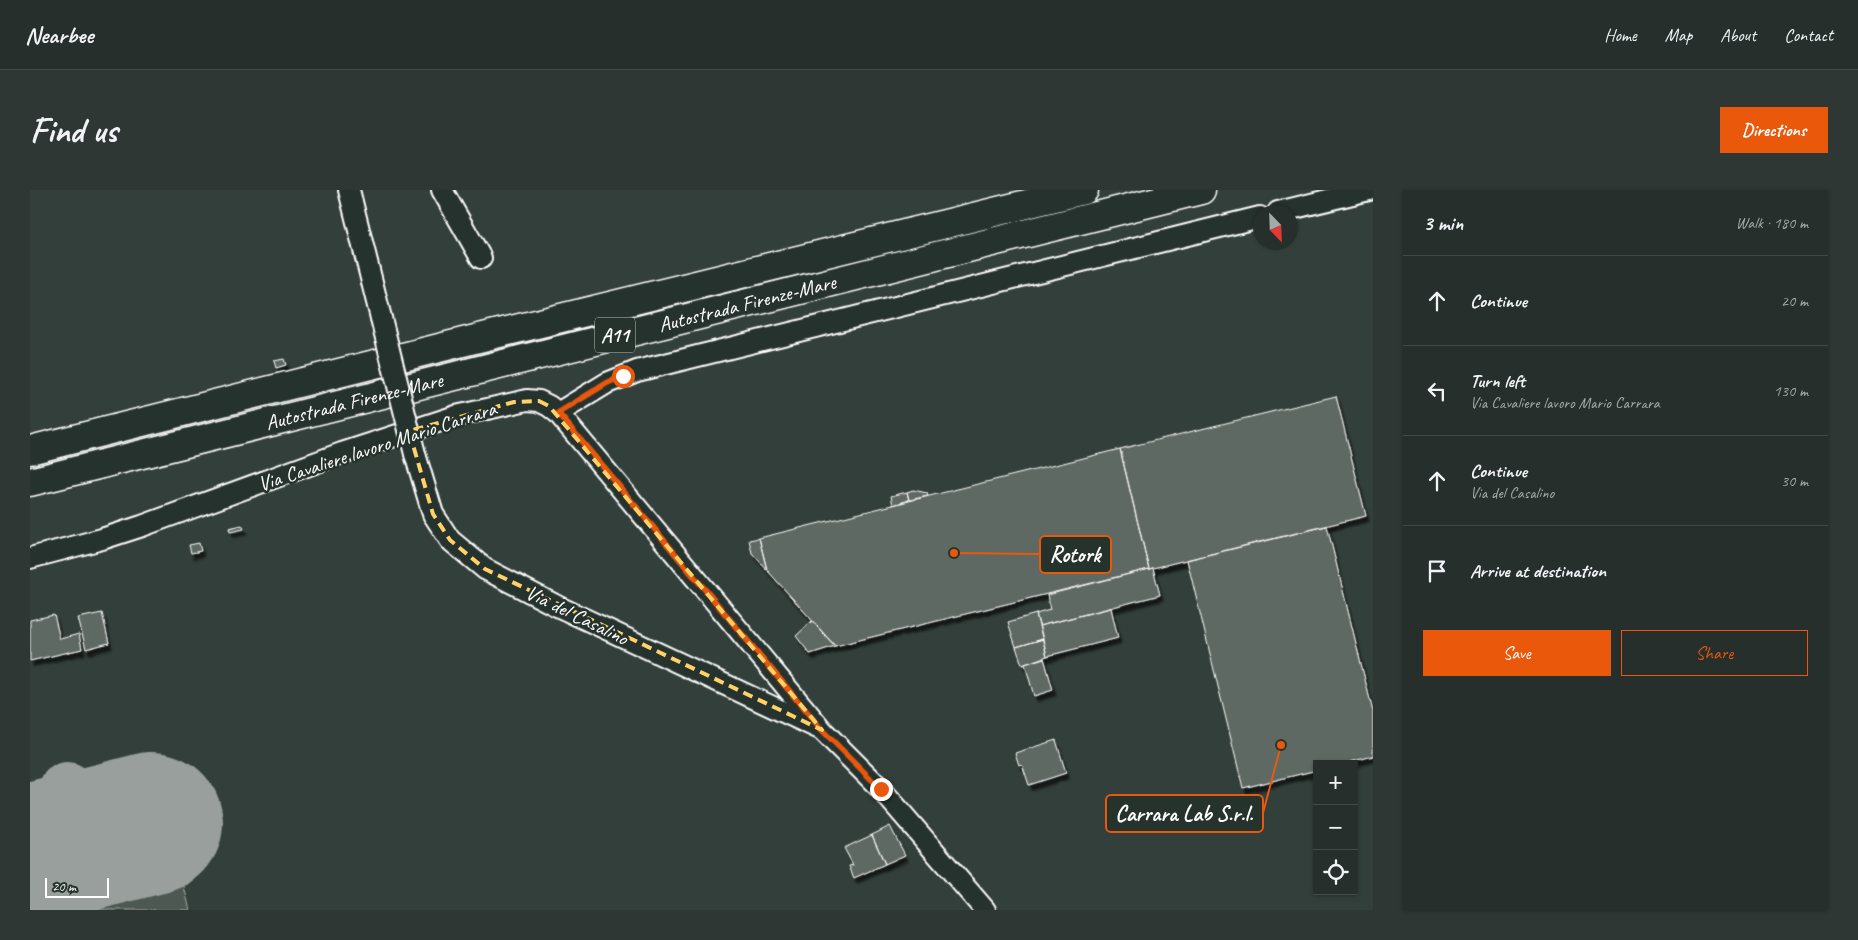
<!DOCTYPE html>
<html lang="en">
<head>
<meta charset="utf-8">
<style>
  :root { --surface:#262f2c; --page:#2e3734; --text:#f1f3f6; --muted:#a4a9a9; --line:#424a48; --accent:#ea580c }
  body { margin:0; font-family:Caveat,sans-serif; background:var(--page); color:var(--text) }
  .controls { position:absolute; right:15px; bottom:15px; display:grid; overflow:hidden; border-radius:0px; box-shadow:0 1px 4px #0004 }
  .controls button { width:45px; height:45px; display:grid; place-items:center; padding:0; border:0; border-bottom:1px solid var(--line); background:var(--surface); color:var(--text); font:25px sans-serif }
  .compass { position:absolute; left:1223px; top:15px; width:45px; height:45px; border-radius:50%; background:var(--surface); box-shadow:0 1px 4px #0004; rotate:157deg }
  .scale { position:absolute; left:15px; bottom:12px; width:64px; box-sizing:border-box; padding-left:5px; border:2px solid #fff; border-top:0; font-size:14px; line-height:18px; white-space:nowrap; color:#fff; -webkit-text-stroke:4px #26332d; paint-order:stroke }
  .stop { position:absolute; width:15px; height:15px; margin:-11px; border:4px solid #ea580c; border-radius:50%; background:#fff }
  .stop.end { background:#ea580c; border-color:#fff; box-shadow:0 1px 5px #0008 }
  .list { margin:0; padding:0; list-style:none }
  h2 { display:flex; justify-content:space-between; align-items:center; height:65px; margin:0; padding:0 20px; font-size:21px }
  h2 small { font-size:16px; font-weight:400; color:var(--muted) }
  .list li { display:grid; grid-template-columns:32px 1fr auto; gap:15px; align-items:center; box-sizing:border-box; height:90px; padding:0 20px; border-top:1px solid var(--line) }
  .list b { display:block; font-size:19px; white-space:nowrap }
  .list p { margin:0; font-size:16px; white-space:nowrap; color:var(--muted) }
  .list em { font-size:16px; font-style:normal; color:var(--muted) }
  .actions { display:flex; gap:10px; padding:15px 20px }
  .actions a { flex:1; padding:11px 0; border:1px solid var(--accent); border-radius:0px; text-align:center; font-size:18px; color:var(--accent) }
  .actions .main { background:var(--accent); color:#fff }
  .icon { flex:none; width:28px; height:28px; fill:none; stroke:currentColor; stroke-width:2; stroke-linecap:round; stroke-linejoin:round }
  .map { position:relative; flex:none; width:1343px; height:720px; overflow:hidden; border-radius:0px }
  header { display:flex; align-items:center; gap:30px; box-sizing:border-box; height:70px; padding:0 25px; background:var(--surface); border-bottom:1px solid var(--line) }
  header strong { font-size:24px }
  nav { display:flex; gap:28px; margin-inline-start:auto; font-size:18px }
  .intro { display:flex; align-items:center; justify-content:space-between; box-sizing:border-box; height:120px; padding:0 30px }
  h1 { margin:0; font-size:35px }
  .button { padding:12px 22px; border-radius:0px; background:var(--accent); color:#fff; font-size:18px; font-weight:700 }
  main { display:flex; gap:30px; padding:0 30px }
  aside { flex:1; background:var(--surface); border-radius:0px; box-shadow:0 1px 4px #0004 }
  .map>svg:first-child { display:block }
  .green { fill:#4d5853; stroke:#a6aca9 }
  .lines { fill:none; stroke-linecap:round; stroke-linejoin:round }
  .taxiway { stroke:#999f9c; stroke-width:58 }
  .runway { stroke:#999f9c; stroke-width:142 }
  .building { fill:#5f6964; stroke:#fff; filter:url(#shadow) }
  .minor-casing { stroke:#fff; stroke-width:24 }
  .highway-casing { stroke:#fff; stroke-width:31 }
  .minor { stroke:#26332d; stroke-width:20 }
  .highway { stroke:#26332d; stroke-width:28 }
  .minor-bridge-casing { stroke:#fff; stroke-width:24; stroke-linecap:butt }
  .minor-bridge { stroke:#26332d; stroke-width:20 }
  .route { stroke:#ea580c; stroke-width:6 }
  .marked { fill:none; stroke:#ffd166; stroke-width:4; stroke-dasharray:10 6; stroke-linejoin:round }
  .labels { text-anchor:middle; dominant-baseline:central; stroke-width:5; stroke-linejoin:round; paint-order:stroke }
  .shield { fill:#26332d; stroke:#bec2c0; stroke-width:1 }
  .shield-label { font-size:20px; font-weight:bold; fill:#fff }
  .street-label { font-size:21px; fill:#fff; stroke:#26332d }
  .leader { fill:none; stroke:#e8590c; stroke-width:2 }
  .callout-dot { fill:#e8590c; stroke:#26332d; stroke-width:2 }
  .callout { fill:#26332d; stroke:#e8590c; stroke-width:2 }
  .callout-label { font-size:22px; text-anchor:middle; font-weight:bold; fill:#fff }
</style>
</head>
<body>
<header>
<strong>Nearbee</strong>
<nav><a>Home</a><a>Map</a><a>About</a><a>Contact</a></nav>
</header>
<div class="intro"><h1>Find us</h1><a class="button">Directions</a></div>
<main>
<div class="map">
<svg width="1343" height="720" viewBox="0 0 1343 720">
  <defs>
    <filter id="shadow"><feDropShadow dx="3" dy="5.5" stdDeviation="1" flood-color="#0009"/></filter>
  </defs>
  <rect width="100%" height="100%" fill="#333f3a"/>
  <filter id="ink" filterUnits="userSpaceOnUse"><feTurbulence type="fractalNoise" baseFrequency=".02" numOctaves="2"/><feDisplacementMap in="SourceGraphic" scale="10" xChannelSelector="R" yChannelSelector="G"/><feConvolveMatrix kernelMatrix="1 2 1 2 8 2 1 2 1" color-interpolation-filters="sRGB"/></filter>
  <g filter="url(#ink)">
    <path class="green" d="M146 666 160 720H0V702Z"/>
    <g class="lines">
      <path class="taxiway" d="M37 601 48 652"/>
      <path class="runway" d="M0 664 122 633"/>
    </g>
    <path class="building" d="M254 169 256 175 246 178 244 171Z
      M1306 206 1336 326 1119 379 1090 259Z
      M1090 259 1119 379 805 456 737 380 729 348Z
      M883 300 897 303 898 306 879 310 877 302Z
      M877 302 879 310 863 315 861 306Z
      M212 335 214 339 200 342 199 338Z
      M1297 336 1343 522V566L1312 574H1287V580L1213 598 1157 370Z
      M729 348 737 380 722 363 719 350Z
      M169 353 171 361 161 363 159 355Z
      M1123 378 1130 405 1009 436 1006 424 1020 420 1017 405Z
      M1081 418 1088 448 1017 466 1009 436Z
      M72 423 79 453 56 459 48 428Z
      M1006 424 1013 449 986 457 978 432Z
      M24 425 30 449 49 444 52 459 0 471V430Z
      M782 431 805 456 780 464 766 446Z
      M1013 449 1017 466 992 475 986 457Z
      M1014 468 1023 500 1004 506 995 474Z
      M1026 550 1036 583 999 595 992 574 989 575 985 563Z
      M860 636 875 665 855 674 842 645Z
      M842 645 855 674 824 688 819 676 823 675 814 658Z"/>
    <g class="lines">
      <g class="minor-casing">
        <path id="minor" d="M319 0 351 128
          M412 0 451 68
          M1248 22 1339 0
          M528 223 577 193 607 181 1230 27
          M385 264 403 324 420 350 455 379 527 416 792 540 851 599 955 720
          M0 368 72 349 112 336 312 263 426 226 497 210 509 211 519 216 528 223 792 540"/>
      </g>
      <g class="highway-casing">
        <g id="highway">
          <path d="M0 260 449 148 1054 0"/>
          <path id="s1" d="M0 292 1171 0"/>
        </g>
      </g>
      <use href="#minor" class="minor"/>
      <use href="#highway" class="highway"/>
      <g class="minor-bridge-casing">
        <path id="minor-bridge" d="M351 128 385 264"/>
      </g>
      <use href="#minor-bridge" class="minor-bridge"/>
    </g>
  </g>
  <g class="lines" filter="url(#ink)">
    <path class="route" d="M593 186 577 193 528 223 792 540 851 599"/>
  </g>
  <path class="marked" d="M509 211 519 216 792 540 455 379 420 350 403 324 379 241 484 212Z"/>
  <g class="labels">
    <rect class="shield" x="565" y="127.5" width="40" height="35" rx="4"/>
    <g class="shield-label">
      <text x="585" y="145">A11</text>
    </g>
    <g class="street-label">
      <text stroke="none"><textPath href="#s1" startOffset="739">Autostrada Firenze-Mare</textPath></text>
      <text stroke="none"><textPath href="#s1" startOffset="334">Autostrada Firenze-Mare</textPath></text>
      <text transform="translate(347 256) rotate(-18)">Via Cavaliere lavoro Mario Carrara</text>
      <text transform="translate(547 425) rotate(26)">Via del Casalino</text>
    </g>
  </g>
  <path class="leader" d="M924 363L1010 364M1251 555L1233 623"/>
  <g class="callout-dot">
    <circle cx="924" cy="363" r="5"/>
    <circle cx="1251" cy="555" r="5"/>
  </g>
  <g class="callout">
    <rect x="1010" y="346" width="71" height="37" rx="5"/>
    <rect x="1076" y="605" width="157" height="37" rx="5"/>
  </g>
  <g class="callout-label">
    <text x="1045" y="372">Rotork</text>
    <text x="1154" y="631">Carrara Lab S.r.l.</text>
  </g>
</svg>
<div class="controls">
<button>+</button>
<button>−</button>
<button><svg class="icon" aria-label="locate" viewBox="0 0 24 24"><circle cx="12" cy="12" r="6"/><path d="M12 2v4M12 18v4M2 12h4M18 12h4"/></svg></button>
</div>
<svg class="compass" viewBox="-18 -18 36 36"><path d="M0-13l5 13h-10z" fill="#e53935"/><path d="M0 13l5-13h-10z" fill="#a4a9a9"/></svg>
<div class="scale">20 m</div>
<div class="stop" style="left:593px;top:186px"></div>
<div class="stop end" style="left:851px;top:599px"></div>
</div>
<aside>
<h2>3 min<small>Walk · 180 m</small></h2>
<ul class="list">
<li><svg class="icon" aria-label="ahead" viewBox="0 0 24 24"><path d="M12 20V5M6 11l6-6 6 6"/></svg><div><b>Continue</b></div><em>20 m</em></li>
<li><svg class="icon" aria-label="left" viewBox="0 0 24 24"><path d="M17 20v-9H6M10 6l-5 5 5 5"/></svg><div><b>Turn left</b><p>Via Cavaliere lavoro Mario Carrara</p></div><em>130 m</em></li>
<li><svg class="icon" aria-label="ahead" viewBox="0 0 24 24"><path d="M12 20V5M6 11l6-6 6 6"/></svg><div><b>Continue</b><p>Via del Casalino</p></div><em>30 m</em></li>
<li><svg class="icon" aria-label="arrive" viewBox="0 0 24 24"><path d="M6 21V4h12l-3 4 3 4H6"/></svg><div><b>Arrive at destination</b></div></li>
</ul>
<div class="actions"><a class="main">Save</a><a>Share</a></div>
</aside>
</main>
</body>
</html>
